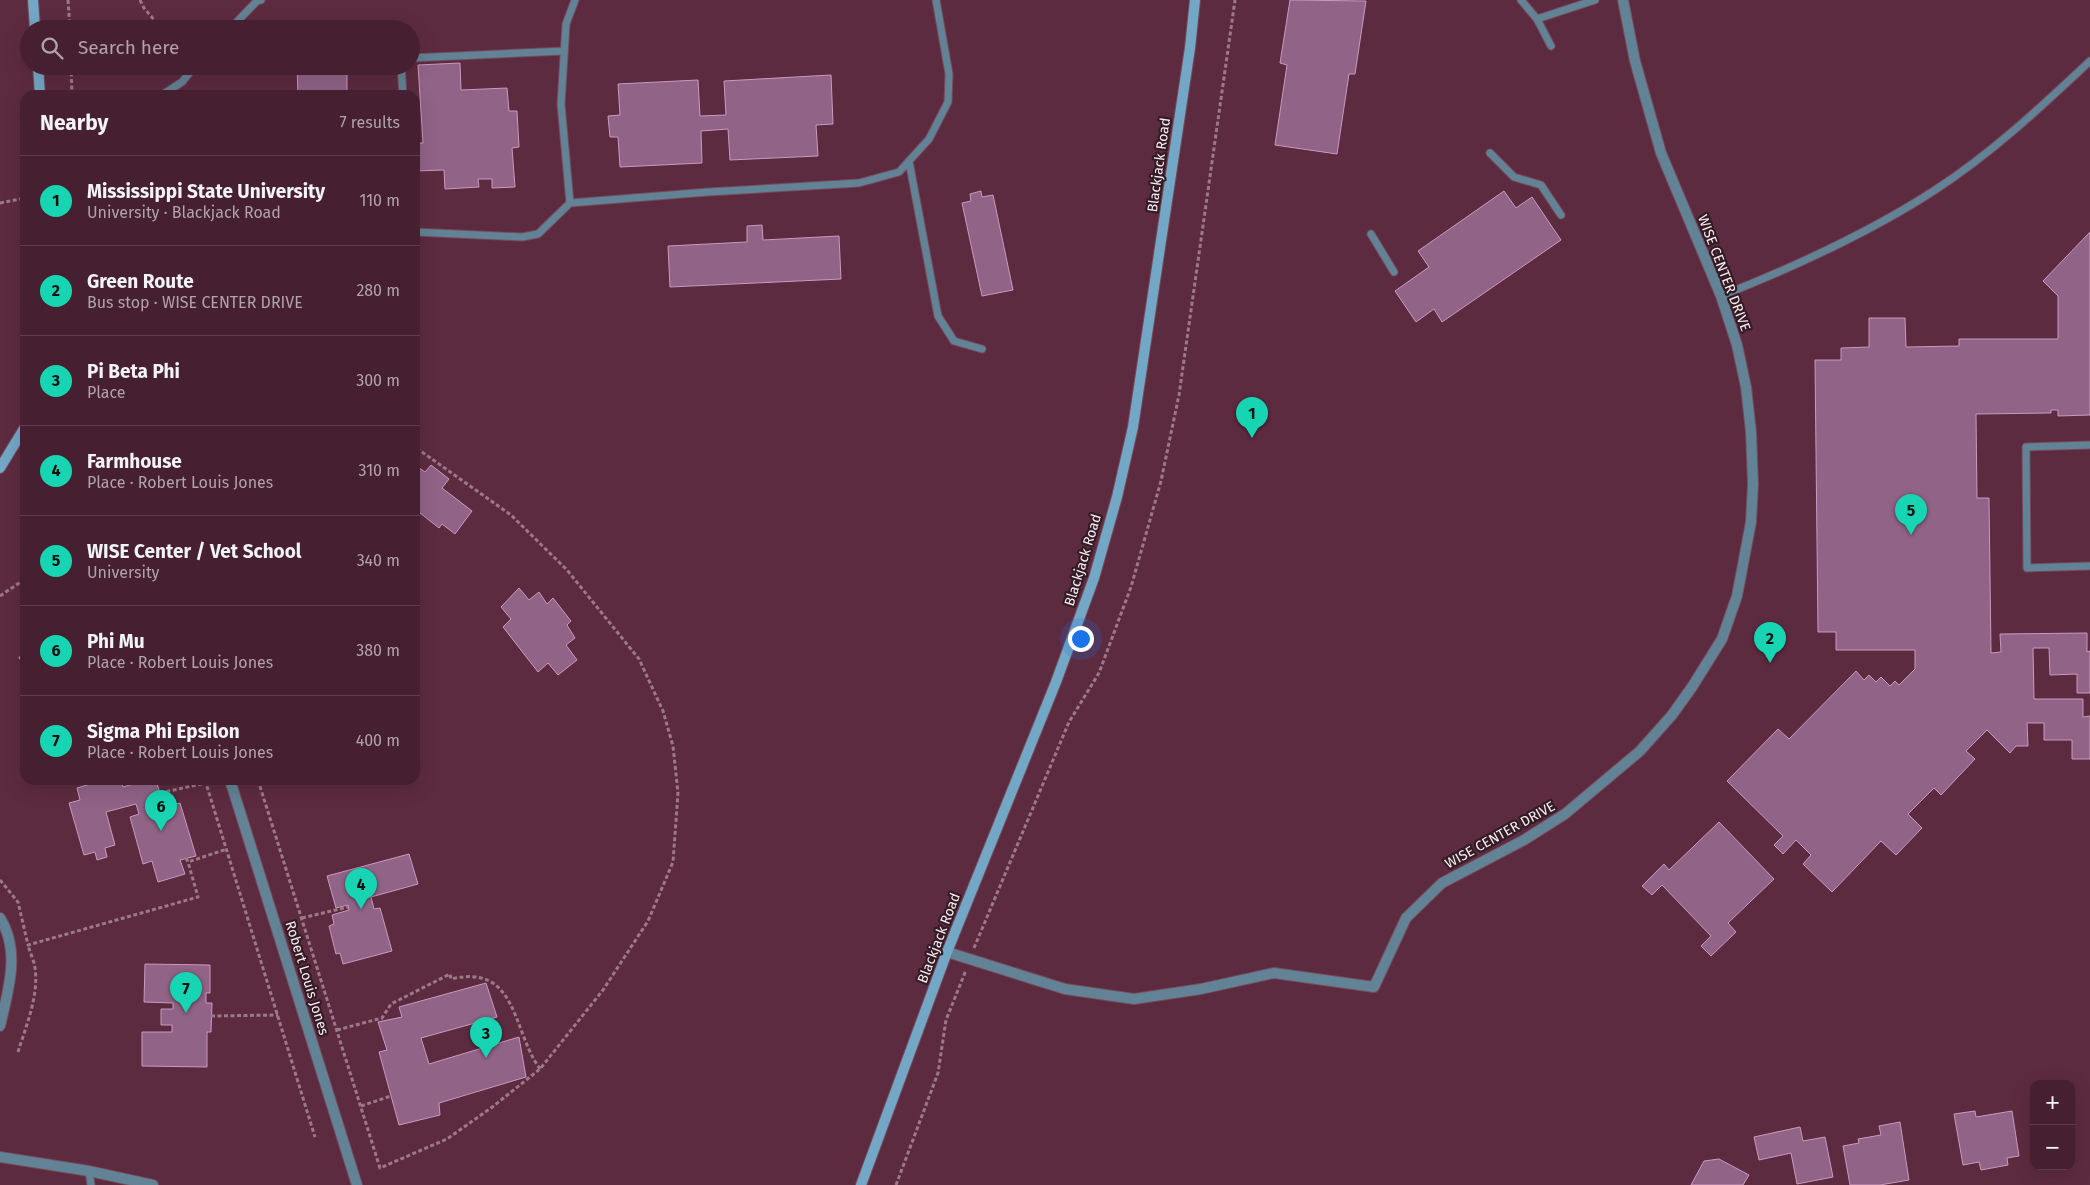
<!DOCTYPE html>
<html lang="en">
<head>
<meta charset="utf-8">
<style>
  :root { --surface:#462030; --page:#4d2838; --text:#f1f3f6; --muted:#b0a3ab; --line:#5e3e4c; --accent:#17d5b2 }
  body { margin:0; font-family:"Fira Sans",sans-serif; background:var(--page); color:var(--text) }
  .controls { position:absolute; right:15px; bottom:15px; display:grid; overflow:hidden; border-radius:10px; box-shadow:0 5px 20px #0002 }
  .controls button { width:45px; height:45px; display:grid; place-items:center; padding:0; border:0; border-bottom:1px solid var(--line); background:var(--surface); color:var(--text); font:25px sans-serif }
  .you { position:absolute; left:1080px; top:638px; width:18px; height:18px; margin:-12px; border:4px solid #fff; border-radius:50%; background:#1a73e8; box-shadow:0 0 0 8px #1a73e833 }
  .badge { display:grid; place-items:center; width:32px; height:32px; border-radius:50%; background:var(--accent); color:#111; font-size:16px; font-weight:700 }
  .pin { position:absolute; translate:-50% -41px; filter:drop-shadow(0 1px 2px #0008) }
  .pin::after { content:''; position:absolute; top:26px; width:18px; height:15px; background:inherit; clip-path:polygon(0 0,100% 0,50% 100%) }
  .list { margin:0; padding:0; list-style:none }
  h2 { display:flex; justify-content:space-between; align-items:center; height:65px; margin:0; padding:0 20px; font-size:21px }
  h2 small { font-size:16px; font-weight:400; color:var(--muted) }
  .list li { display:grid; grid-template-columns:32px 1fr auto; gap:15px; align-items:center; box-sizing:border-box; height:90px; padding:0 20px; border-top:1px solid var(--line) }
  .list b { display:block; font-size:19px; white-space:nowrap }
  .list p { margin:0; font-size:16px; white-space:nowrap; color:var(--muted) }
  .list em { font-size:16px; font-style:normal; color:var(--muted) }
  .icon { flex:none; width:28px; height:28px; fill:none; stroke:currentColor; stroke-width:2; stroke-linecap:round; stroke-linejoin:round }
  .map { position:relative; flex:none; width:2090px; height:1185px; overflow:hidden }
  .search { position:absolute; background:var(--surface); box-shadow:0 5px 20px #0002; left:20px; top:20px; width:400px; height:55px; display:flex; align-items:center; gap:12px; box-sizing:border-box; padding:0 18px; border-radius:28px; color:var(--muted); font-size:19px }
  .panel { position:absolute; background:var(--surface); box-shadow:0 5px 20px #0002; left:20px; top:90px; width:400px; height:695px; border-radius:15px }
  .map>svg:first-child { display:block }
  .building { fill:#916387; stroke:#cb99bf }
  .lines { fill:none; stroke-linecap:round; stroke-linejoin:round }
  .lane-casing { stroke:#764a5c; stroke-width:9 }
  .street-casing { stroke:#764a5c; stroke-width:12 }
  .secondary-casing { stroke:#764a5c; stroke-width:12 }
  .path { stroke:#9c7987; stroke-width:3; stroke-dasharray:4 2.5; stroke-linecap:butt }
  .lane { stroke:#628295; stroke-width:7 }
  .street { stroke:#628295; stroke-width:10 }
  .secondary { stroke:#73a7c6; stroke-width:10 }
  .labels { text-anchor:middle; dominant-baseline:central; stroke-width:4.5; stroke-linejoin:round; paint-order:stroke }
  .street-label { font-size:14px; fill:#fbeef2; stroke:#331c25 }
</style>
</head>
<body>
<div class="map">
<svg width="2090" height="1185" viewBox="0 0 2090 1185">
  <rect width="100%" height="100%" fill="#5d2b40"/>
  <path class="building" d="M1290 0 1366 1 1355 74H1349L1337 154 1275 145 1287 65 1280 63Z
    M354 23V29H295V28Z
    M460 63 461 90 507 88 509 111H517L519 147 512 148 515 187 492 188V179H478L479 187 445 189 444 170 415 171V143H423L418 65Z
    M297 66H347V95H298Z
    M831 75 833 124 816 125 818 156 730 160 728 129 701 131 702 163 620 167 618 137H610L608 116 620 115 618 84 698 80 700 116 726 115 724 81Z
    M981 191 982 197 993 195 1013 290 982 296 962 203 971 201 970 194Z
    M1504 191 1516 208 1532 197 1561 240 1442 322 1434 309 1416 322 1395 291 1429 267 1418 251Z
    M762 225 763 240 839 236 841 279 670 287 668 246 747 242V226Z
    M2090 232V415L2058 416V410H2051V413L1976 414 1977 498H1989L1991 653 2001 652 2000 634 2087 633V652L2090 651V693H2077V674L2050 675 2049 648H2033L2034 699H2083V717L2090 716V759H2072V740H2044V723H2027L2028 746H2016L2010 753 1987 730 1966 751 1975 759 1941 795 1934 788 1908 814 1922 828 1896 855 1881 841 1832 892 1803 864 1811 855 1796 840 1783 854 1774 845 1783 836 1727 781 1778 729 1789 739 1856 671 1864 680 1869 675 1876 682 1881 677 1890 686 1895 681 1899 685 1915 669V650H1836V632H1818L1815 360H1841V348L1869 347V318H1905L1906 347 1959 346V339H2058V296L2043 281Z
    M415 465 425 472 431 465 449 479 442 488 472 511 455 534 442 524 439 528 415 509Z
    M519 588 529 600 539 592 547 604 553 598 571 621 567 625 575 638 566 645 577 660 558 675 548 663 538 672 503 627 511 619 501 607Z
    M25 656V670L19 657Z
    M103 780H121L123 787 147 780H156L164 807 180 803 196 856 180 860 185 874 158 882 152 861 143 864 130 817 139 814 136 804 106 812 115 845 105 848 107 857 97 860 95 852 84 855 69 803 80 800 77 788Z
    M1719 822 1774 879 1728 923 1736 932 1711 956 1701 946 1711 936 1662 885 1652 895 1642 886 1664 864 1669 870Z
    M409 854 418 884 371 897 374 909 380 908 392 951 343 964 340 953 336 954 329 926 334 924 332 915 349 910 348 905 336 908 327 876Z
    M145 964 210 965V993H206V1003H212L211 1032H207V1067L142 1066V1032H172V1025H161V1009H173V1003L144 1002Z
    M486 983 497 1017 421 1038 429 1064 519 1037 526 1077 439 1103 440 1115 399 1125 379 1052 387 1050 378 1022 402 1017 399 1007Z
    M1975 1111 1976 1117 2012 1111 2019 1156 2007 1158 2008 1165 1981 1170 1979 1162 1963 1165 1954 1114Z
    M1900 1122 1909 1180 1880 1185H1850L1843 1146 1859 1143 1858 1139 1881 1135 1879 1126Z
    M1800 1127 1803 1141 1825 1137 1833 1177 1797 1184 1791 1153 1759 1160 1754 1137Z
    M1719 1159 1749 1175 1743 1185H1691L1704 1161Z"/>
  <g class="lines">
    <g class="lane-casing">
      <path id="lane" d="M1521 0 1537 19
        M230 29 257 1 261 0
        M1551 46 1537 19 1595 0
        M411 58 564 51
        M401 66 403 95
        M162 95 182 82 195 66
        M1490 153 1514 177 1541 185 1561 215
        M909 161 938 316 954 341 982 349
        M570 203 708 192 859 183 899 172 929 139 948 102 949 74 936 0
        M415 232 522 237 538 234 570 203 561 104 566 24 575 0
        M1371 234 1394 272
        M1721 296C1794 267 1869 233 1935 190 1992 153 2041 107 2090 61
        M2090 445 2026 447 2027 568 2090 566
        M89 1171 91 1185"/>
    </g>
    <g class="street-casing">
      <path id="street" d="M230 780 357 1185
        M0 918C21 951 8 991 0 1026
        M947 952 1065 989 1134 999 1201 989 1274 973 1374 987 1406 918 1442 883 1524 840 1565 814 1640 751 1672 715 1692 687 1722 639 1737 596 1751 522 1753 484 1751 432 1746 387 1737 345 1721 296 1661 153 1635 61 1623 0
        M0 1157 89 1171 153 1185"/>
    </g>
    <g class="secondary-casing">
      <path id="secondary" d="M33 0 35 29
        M38 66 40 95
        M0 468 25 427
        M861 1185 947 952 1056 682 1094 578 1117 497 1133 427 1190 48 1195 0"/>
    </g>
    <path class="path" d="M68 0 70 29
      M140 0 144 8 162 29
      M71 66 72 95
      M0 203 25 198
      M0 596 25 579
      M205 780 315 1137
      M258 780 380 1168 447 1139 491 1108 540 1069 603 990 648 921 673 862 678 793 673 746 663 711 639 659 567 570 511 515 415 447
      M160 793 206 783
      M186 858 188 862 227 849
      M0 880 18 902 28 945 198 897 188 862
      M302 918 348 907
      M974 948 1069 722 1099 673 1131 587 1161 481 1179 395 1235 0
      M211 1016 278 1015
      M337 1030 382 1018 391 1004 450 974 451 979C518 963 512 1031 540 1069
      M18 1052C26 1026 39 996 35 968 34 960 30 953 28 945
      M361 1106 391 1096
      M896 1185 938 1073 946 1020 966 970"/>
    <use href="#lane" class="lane"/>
    <use href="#street" class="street"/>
    <use href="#secondary" class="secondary"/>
  </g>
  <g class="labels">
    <g class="street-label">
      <text transform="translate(1159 165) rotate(-82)">Blackjack Road</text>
      <text transform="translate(1724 273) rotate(69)">WISE CENTER DRIVE</text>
      <text transform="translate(1083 560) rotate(-73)">Blackjack Road</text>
      <text transform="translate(1500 835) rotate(-29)">WISE CENTER DRIVE</text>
      <text transform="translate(939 938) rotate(-69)">Blackjack Road</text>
      <text transform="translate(307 978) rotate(73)">Robert Louis Jones</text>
    </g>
  </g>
</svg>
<div class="controls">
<button>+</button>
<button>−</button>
</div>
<div class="you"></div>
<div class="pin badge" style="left:1252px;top:438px">1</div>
<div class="pin badge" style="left:1770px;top:663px">2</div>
<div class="pin badge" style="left:486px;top:1058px">3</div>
<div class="pin badge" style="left:361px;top:909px">4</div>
<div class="pin badge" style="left:1911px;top:535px">5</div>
<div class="pin badge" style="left:161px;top:831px">6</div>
<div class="pin badge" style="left:186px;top:1013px">7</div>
<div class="search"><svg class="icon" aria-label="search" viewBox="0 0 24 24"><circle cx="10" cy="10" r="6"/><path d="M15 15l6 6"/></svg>Search here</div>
<section class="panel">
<h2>Nearby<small>7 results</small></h2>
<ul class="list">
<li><span class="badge">1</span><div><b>Mississippi State University</b><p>University · Blackjack Road</p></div><em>110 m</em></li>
<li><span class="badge">2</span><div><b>Green Route</b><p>Bus stop · WISE CENTER DRIVE</p></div><em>280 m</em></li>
<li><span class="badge">3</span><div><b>Pi Beta Phi</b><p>Place</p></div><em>300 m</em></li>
<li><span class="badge">4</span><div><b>Farmhouse</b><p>Place · Robert Louis Jones</p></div><em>310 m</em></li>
<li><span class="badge">5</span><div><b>WISE Center / Vet School</b><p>University</p></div><em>340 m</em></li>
<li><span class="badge">6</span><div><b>Phi Mu</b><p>Place · Robert Louis Jones</p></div><em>380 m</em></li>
<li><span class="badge">7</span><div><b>Sigma Phi Epsilon</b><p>Place · Robert Louis Jones</p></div><em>400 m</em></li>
</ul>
</section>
</div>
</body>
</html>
